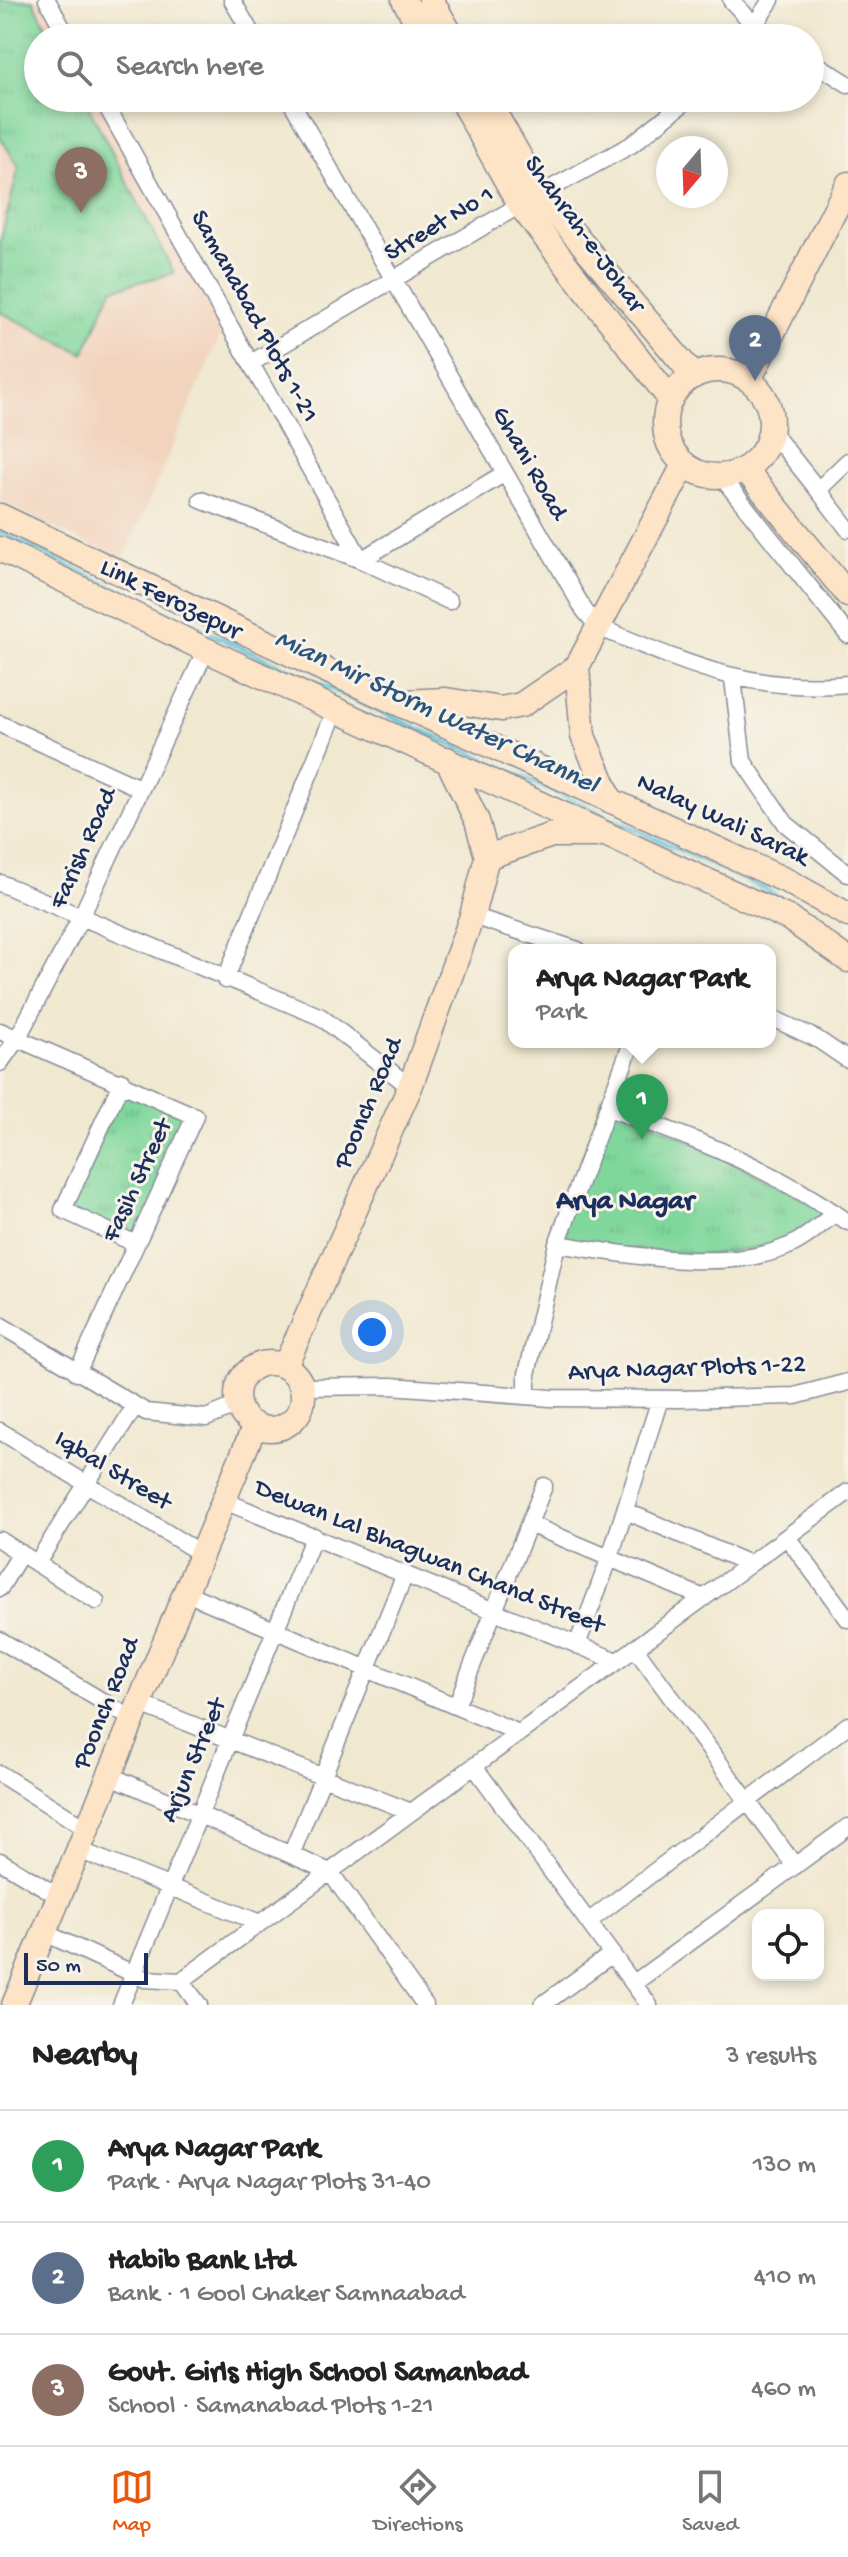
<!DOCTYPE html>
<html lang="en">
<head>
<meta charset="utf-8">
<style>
  :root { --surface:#fff; --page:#f2f2f2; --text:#222; --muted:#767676; --line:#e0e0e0; --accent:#ea580c }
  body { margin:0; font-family:"Gochi Hand",sans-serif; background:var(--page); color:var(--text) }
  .controls { position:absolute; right:24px; bottom:24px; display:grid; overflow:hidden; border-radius:16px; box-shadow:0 4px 12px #0003 }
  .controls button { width:72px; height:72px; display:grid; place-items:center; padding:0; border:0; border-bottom:2px solid var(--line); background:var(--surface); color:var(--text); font:40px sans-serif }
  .compass { position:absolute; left:656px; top:136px; width:72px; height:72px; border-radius:50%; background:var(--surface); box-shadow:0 4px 12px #0003; rotate:199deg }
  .scale { position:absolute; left:24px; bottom:20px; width:124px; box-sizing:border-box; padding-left:8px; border:4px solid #1b2f5e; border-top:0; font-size:22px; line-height:28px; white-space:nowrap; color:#1b2f5e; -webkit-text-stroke:6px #f7f3e8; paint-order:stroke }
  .you { position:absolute; left:372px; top:1332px; width:28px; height:28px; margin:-20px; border:6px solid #fff; border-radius:50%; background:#1a73e8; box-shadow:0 0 0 12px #1a73e833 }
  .badge { display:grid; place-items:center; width:52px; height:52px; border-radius:50%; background:var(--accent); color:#fff; font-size:26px; font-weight:700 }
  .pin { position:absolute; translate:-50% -66px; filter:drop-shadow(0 2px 4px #0008) }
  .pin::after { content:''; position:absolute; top:42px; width:28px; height:24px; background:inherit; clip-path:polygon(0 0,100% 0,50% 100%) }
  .popup { position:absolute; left:508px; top:944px; width:268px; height:104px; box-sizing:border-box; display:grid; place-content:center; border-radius:16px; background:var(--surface); filter:drop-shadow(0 2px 6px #0005); font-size:26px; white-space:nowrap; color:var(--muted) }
  .popup b { font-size:30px; color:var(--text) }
  .popup::after { content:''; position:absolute; left:50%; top:100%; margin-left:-16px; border:16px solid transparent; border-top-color:var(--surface) }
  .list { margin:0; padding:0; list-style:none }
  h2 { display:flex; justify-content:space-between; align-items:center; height:104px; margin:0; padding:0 32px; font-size:34px }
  h2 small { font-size:26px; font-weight:400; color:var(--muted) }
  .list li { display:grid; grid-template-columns:52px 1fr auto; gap:24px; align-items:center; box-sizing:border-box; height:112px; padding:0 32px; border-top:2px solid var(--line) }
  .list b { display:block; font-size:30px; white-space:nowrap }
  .list p { margin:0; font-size:26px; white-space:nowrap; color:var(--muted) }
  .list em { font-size:26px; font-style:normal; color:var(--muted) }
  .icon { flex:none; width:44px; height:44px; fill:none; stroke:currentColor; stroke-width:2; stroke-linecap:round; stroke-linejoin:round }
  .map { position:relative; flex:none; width:848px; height:2005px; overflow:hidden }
  .search { position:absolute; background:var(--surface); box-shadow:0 4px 12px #0003; left:24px; right:24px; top:24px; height:88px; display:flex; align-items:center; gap:20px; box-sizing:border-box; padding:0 28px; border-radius:44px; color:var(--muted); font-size:30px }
  .sheet { height:440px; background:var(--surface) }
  nav { display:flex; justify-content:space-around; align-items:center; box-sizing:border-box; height:112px; border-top:2px solid var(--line); background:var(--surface); font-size:22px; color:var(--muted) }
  nav a { display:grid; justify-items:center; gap:4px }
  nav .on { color:var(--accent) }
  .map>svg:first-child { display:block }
  .built { fill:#f2d4be }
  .grass { fill:url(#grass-tufts); stroke:#4d837c; stroke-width:2 }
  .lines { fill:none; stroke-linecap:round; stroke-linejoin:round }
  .stream { stroke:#5fc4dc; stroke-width:5 }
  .street-casing { stroke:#868c97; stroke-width:19 }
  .secondary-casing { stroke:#868c97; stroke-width:27 }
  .street { stroke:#fff; stroke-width:16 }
  .secondary { stroke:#fee4c6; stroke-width:24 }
  .labels { text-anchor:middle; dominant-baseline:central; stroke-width:6; stroke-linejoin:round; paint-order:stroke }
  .street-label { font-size:26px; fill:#1b2f5e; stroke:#f7f3e8 }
  .water-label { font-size:28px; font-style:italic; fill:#2c547e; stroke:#f7f3e8 }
  .neighbourhood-label { font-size:28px; font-weight:bold; fill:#1b2f5e; stroke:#f7f3e8 }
</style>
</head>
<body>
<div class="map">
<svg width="848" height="2005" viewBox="0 0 848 2005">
  <defs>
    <pattern id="grass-tufts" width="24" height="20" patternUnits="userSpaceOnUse" patternTransform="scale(2)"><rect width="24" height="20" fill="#7fd79b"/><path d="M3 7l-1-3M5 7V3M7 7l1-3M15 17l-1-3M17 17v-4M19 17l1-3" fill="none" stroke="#6db988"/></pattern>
  </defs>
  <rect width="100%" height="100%" fill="#f7f3e8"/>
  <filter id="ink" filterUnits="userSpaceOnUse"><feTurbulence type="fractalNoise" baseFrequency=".0125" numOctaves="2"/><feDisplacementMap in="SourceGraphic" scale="16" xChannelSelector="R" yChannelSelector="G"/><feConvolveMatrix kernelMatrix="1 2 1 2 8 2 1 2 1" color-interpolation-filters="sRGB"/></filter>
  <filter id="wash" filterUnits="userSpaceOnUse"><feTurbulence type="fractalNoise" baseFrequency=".006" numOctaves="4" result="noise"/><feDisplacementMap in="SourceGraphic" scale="32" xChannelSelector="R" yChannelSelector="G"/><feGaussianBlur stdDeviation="1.8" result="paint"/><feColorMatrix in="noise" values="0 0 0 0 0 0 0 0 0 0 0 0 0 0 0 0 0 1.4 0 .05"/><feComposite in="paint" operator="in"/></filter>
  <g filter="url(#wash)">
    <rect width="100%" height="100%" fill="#f1e8d0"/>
    <path class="built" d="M0 0H45L66 38H38V98H99L224 327 123 560 0 503Z"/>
    <path class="grass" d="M0 0H33L52 38H38V98H84L174 273 112 289 84 354 0 312V242L19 167 0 137Z
      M122 1081 195 1116 136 1244 63 1210Z
      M603 1097 832 1213 782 1244 708 1255 554 1245Z"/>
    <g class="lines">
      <path class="stream" d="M0 532 151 606 765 889 848 942"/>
    </g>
  </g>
  <g filter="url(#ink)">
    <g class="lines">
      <g class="street-casing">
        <path id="street" d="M47 0 68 38
          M232 0 254 38
          M731 0 756 27 775 38
          M746 38 771 0
          M810 60 848 84
          M102 98 361 560 505 473
          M289 98 584 610 598 627C688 664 748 693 848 684
          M251 363 520 205 631 145 690 98
          M771 431 818 490
          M848 461 818 490 848 529
          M721 476 848 635
          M201 500 361 560 449 601
          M733 679 743 761 786 824 848 874
          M0 724 139 788
          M0 883 321 1017 410 1087
          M472 916 578 950
          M225 980 336 709
          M770 1017 817 1039 848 1060
          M0 1031 195 1116 77 1373
          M0 1063 17 1039 80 919 206 650
          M122 1081 63 1210 136 1244
          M608 1108C699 1140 768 1166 848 1222
          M557 1244C623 1254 720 1273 784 1248 803 1241 819 1226 835 1213
          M0 1325 146 1412 206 1418 238 1405
          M302 1387 391 1386 551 1398 681 1399 795 1396 848 1382
          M527 1396V1374L557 1244 632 1042
          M0 1431 200 1553
          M222 1500 617 1661
          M625 1511 750 1564
          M529 1524 704 1598
          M787 1537 848 1619
          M0 1540 96 1601
          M37 1563 135 1406
          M0 1588 21 1553
          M184 1592 519 1733
          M0 1640 132 1719
          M577 1645 610 1557 660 1399
          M635 1648 795 1866
          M138 1703 411 1812
          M456 1706 544 1486
          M474 1766 649 2005
          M0 1774 87 1829
          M109 1775 330 1872 425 2005
          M79 1850 260 1923
          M291 1855 405 1574
          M0 1861 60 1897
          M588 1922 848 1725
          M45 1933 145 1979 181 1981 848 1492
          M181 1981 199 2005
          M634 1983 848 1827
          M121 2005 314 1536
          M542 2005 612 1954"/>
      </g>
      <g class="secondary-casing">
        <path id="secondary" d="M404 0 426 38
          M431 0 453 38
          M460 98 520 205 670 399
          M486 98 542 196 693 375
          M665 423a53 53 0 1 1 106 0a53 53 0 1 1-106 0Z
          M749 380 848 184
          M745 469 848 595
          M0 516 310 663 789 882 848 915
          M0 549 206 650 790 919 848 960
          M577 667 583 736 611 801
          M402 702 446 700 501 709 521 705 577 667 684 465
          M487 857 552 835H596
          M237 1396a33 33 0 1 1 66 0a33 33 0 1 1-66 0Z
          M285 1366 410 1087 472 916 487 857 477 821 447 759
          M14 2005 255 1425"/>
      </g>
      <use href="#street" class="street"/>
      <use href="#secondary" class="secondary"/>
    </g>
  </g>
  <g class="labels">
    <g class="street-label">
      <text transform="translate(440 225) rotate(-31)">Street No 1</text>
      <text transform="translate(583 235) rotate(54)">Shahrah-e-Johar</text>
      <text transform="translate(253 317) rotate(61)">Samanabad Plots 1-21</text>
      <text transform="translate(528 464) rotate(60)">Ghani Road</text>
      <text transform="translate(170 601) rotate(26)">Link Ferozepur</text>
      <text transform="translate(722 821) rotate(25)">Nalay Wali Sarak</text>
      <text transform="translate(85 849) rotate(-66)">Farish Road</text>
      <text transform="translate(370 1104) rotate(-67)">Poonch Road</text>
      <text transform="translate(139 1181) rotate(-65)">Fasih Street</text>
      <text transform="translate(687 1370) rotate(-2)">Arya Nagar Plots 1-22</text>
      <text transform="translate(112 1472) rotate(31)">Iqbal Street</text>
      <text transform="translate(429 1558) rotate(22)">Dewan Lal Bhagwan Chand Street</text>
      <text transform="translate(108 1704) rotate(-68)">Poonch Road</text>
      <text transform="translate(195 1761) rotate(-67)">Arjun Street</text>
    </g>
    <g class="water-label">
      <text transform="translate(436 713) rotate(25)">Mian Mir Storm Water Channel</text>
    </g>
    <g class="neighbourhood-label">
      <text x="625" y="1202">Arya Nagar</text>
    </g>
  </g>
</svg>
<div class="controls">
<button><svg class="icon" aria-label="locate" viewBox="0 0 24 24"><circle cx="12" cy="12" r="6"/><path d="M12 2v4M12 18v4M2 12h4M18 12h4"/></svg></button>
</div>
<svg class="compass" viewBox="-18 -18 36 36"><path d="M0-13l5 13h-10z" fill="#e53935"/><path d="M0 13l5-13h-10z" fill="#767676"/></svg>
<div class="scale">50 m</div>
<div class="you"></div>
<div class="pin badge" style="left:642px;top:1140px;background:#2e9e5b">1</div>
<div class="popup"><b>Arya Nagar Park</b>Park</div>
<div class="pin badge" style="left:755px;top:381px;background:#5c6f8a">2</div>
<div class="pin badge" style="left:81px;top:213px;background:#8d6e63">3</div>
<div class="search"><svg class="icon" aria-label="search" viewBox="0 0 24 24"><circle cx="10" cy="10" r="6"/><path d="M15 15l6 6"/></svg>Search here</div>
</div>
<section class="sheet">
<h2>Nearby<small>3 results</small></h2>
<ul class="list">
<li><span class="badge" style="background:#2e9e5b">1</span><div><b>Arya Nagar Park</b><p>Park · Arya Nagar Plots 31-40</p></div><em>130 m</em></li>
<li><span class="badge" style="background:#5c6f8a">2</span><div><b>Habib Bank Ltd</b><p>Bank · 1 Gool Chaker Samnaabad</p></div><em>410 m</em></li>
<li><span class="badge" style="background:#8d6e63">3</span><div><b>Govt. Girls High School Samanbad</b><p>School · Samanabad Plots 1-21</p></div><em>460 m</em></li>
</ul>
</section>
<nav>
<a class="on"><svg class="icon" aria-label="map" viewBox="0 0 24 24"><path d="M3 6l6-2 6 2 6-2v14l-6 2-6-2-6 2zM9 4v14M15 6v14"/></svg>Map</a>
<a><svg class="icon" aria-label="directions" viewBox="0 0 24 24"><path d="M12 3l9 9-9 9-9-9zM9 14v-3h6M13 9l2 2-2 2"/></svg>Directions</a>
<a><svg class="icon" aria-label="saved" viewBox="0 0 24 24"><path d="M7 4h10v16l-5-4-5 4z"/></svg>Saved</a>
</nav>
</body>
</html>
